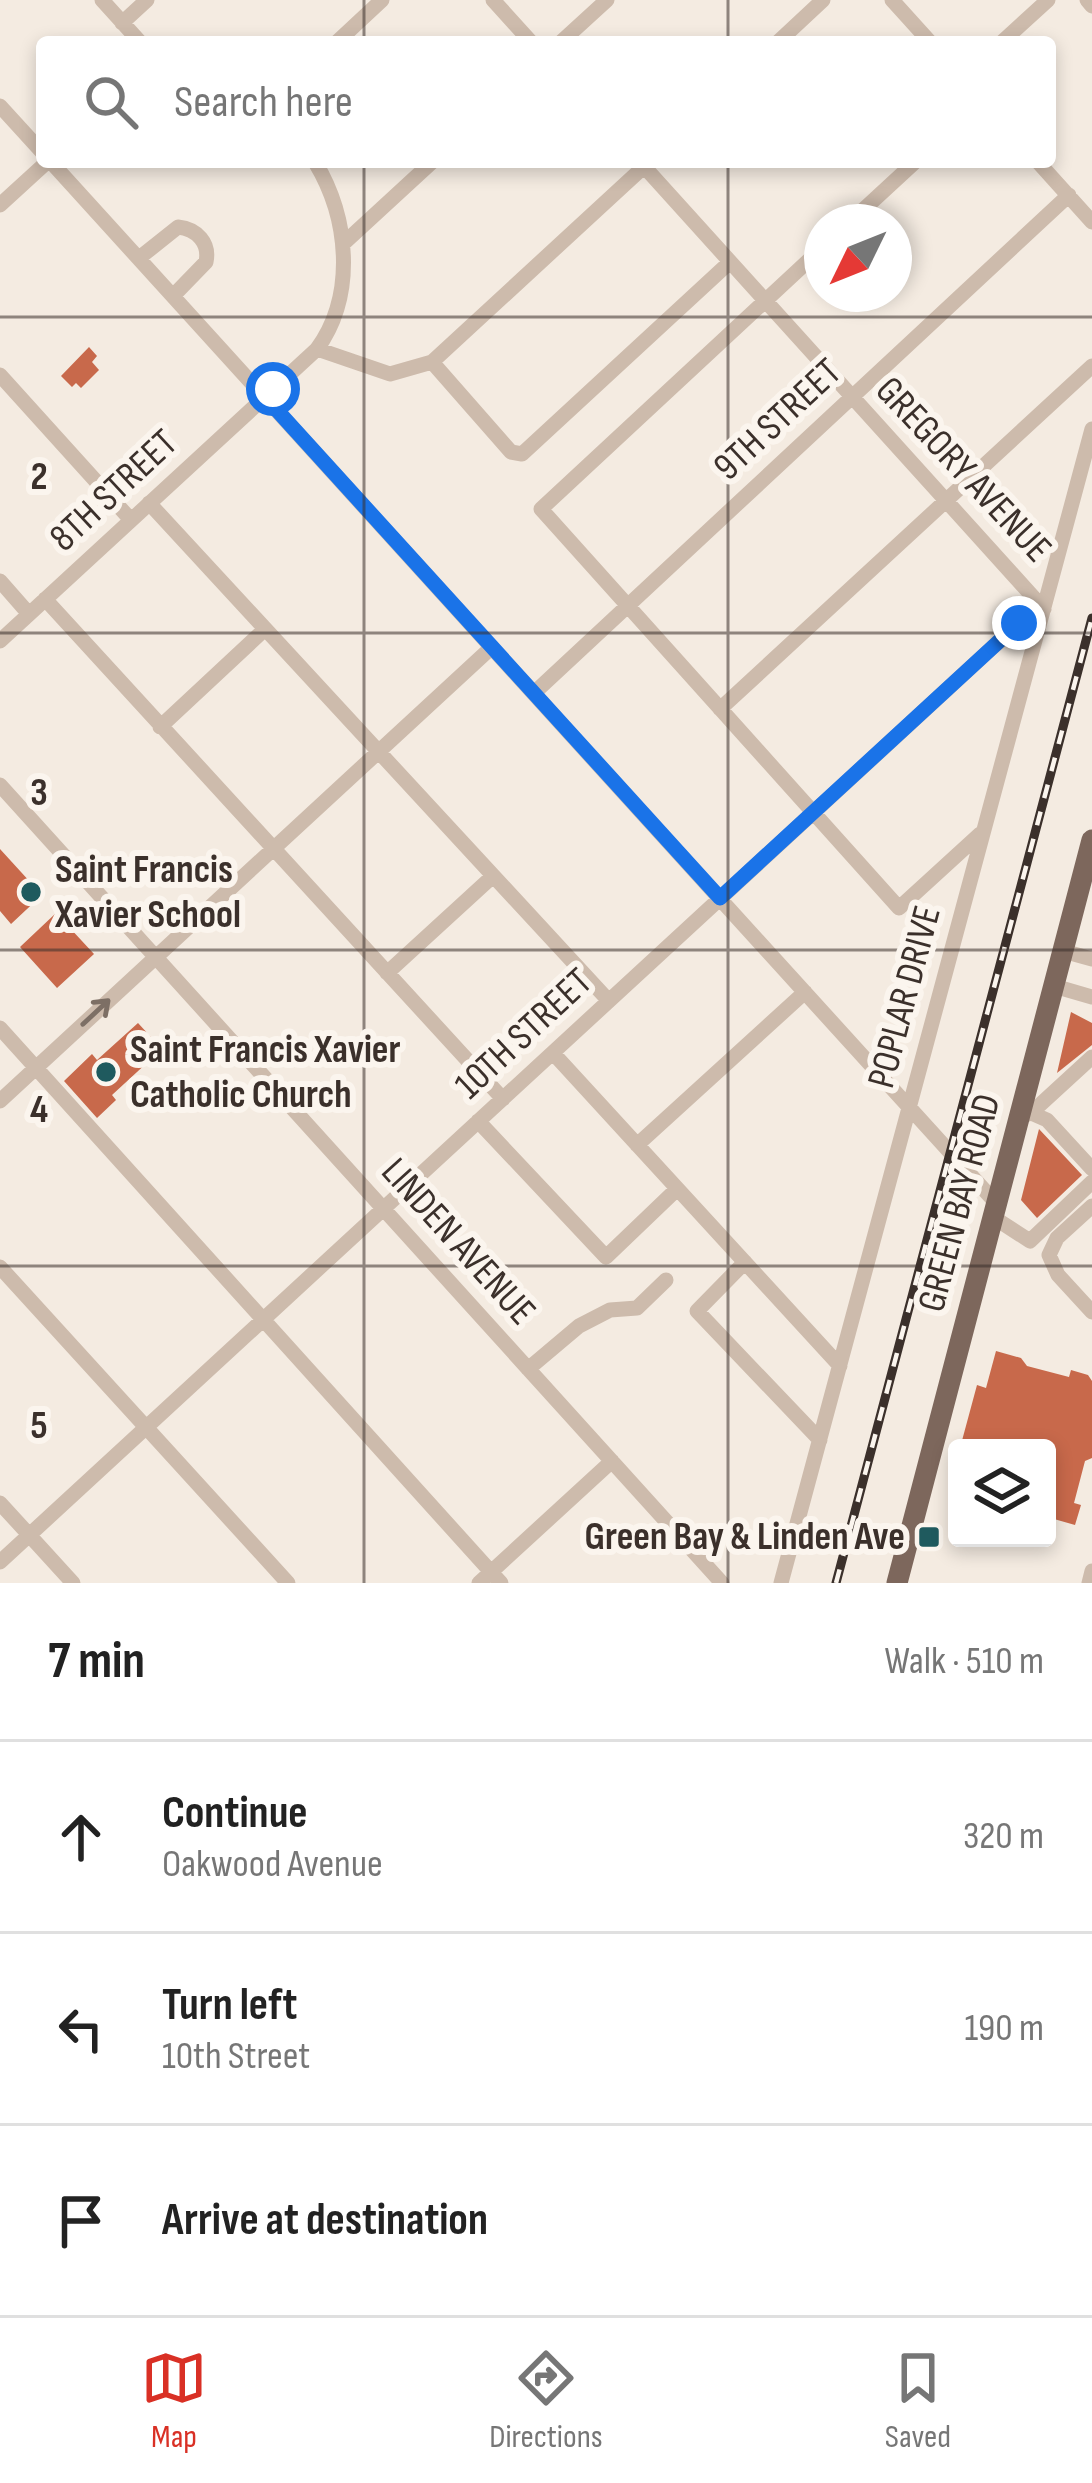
<!DOCTYPE html>
<html lang="en">
<head>
<meta charset="utf-8">
<style>
  :root { --surface:#fff; --page:#f6f6f6; --text:#222; --muted:#767676; --line:#e0e0e0; --accent:#d93025 }
  body { margin:0; font-family:"Sofia Sans Condensed",sans-serif; background:var(--page); color:var(--text) }
  .controls { position:absolute; right:36px; bottom:36px; display:grid; overflow:hidden; border-radius:12px; box-shadow:0 6px 18px #0003 }
  .controls button { width:108px; height:108px; display:grid; place-items:center; padding:0; border:0; border-bottom:3px solid var(--line); background:var(--surface); color:var(--text); font:60px sans-serif }
  .compass { position:absolute; left:804px; top:204px; width:108px; height:108px; border-radius:50%; background:var(--surface); box-shadow:0 6px 18px #0003; rotate:227deg }
  .stop { position:absolute; width:36px; height:36px; margin:-27px; border:9px solid #1a73e8; border-radius:50%; background:#fff }
  .stop.end { background:#1a73e8; border-color:#fff; box-shadow:0 3px 12px #0008 }
  .list { margin:0; padding:0; list-style:none }
  h2 { display:flex; justify-content:space-between; align-items:center; height:156px; margin:0; padding:0 48px; font-size:51px }
  h2 small { font-size:39px; font-weight:400; color:var(--muted) }
  .list li { display:grid; grid-template-columns:78px 1fr auto; gap:36px; align-items:center; box-sizing:border-box; height:192px; padding:0 48px; border-top:3px solid var(--line) }
  .list b { display:block; font-size:45px; white-space:nowrap }
  .list p { margin:0; font-size:39px; white-space:nowrap; color:var(--muted) }
  .list em { font-size:39px; font-style:normal; color:var(--muted) }
  .icon { flex:none; width:66px; height:66px; fill:none; stroke:currentColor; stroke-width:2; stroke-linecap:round; stroke-linejoin:round }
  .map { position:relative; flex:none; width:1092px; height:1583px; overflow:hidden }
  .search { position:absolute; background:var(--surface); box-shadow:0 6px 18px #0003; left:36px; right:36px; top:36px; height:132px; display:flex; align-items:center; gap:30px; box-sizing:border-box; padding:0 42px; border-radius:12px; color:var(--muted); font-size:45px }
  .sheet { height:732px; background:var(--surface) }
  nav { display:flex; justify-content:space-around; align-items:center; box-sizing:border-box; height:168px; border-top:3px solid var(--line); background:var(--surface); font-size:33px; color:var(--muted) }
  nav a { display:grid; justify-items:center; gap:6px }
  nav .on { color:var(--accent) }
  .map>svg:first-child { display:block }
  .building { fill:#c8694b }
  .lines { fill:none; stroke-linecap:round; stroke-linejoin:round }
  .minor { stroke:#cdbbac; stroke-width:15 }
  .major { stroke:#7d675c; stroke-width:21 }
  .rail-casing { stroke:#3b302b; stroke-width:9 }
  .rail { stroke:#fbf5ee; stroke-width:4.5; stroke-dasharray:14; stroke-linecap:butt }
  .oneway { stroke:#7d6f65 }
  .route { stroke:#1a73e8; stroke-width:15 }
  .grid { fill:none; stroke:#3b302b; stroke-width:3; stroke-opacity:0.55 }
  .poi-dot { fill:#1f5a5e; stroke:#fbf5ee; stroke-width:4.5 }
  .labels { text-anchor:middle; dominant-baseline:central; stroke-width:12; stroke-linejoin:round; paint-order:stroke }
  .street-label { font-size:39px; fill:#3b302b; stroke:#fbf5ee }
  .poi-label { font-size:39px; font-weight:bold; fill:#3b302b; stroke:#fbf5ee; text-anchor:start }
  .grid-label { font-size:39px; text-anchor:middle; font-weight:bold; fill:#3b302b; stroke:#fbf5ee; stroke-width:12; stroke-linejoin:round; paint-order:stroke }
</style>
</head>
<body>
<div class="map">
<svg width="1092" height="1583" viewBox="0 0 1092 1583">
  <rect width="100%" height="100%" fill="#f4ebe1"/>
  <path class="building" d="M89 347 97 356 92 362 99 370 81 388 76 383 72 387 61 376Z
    M0 849 42 895 11 924 0 911Z
    M56 913 94 954 57 988 20 947Z
    M1071 1012 1092 1023V1045L1057 1073Z
    M138 1023 162 1049 112 1095 116 1100 97 1118 64 1081 92 1054 97 1060Z
    M1039 1129 1082 1175 1037 1218 1021 1200Z
    M996 1351 1021 1358 1027 1366 1069 1377 1071 1370 1088 1375 1092 1381V1458L1085 1461 1074 1503 1081 1505 1075 1525 1047 1517V1448H960L977 1385 986 1388Z"/>
  <g class="lines">
    <path class="minor" d="M102 0 140 42
      M493 0 531 42
      M892 0 930 42
      M1087 0 1092 6
      M122 23 147 0
      M337 42 382 0
      M561 42 607 0
      M778 42 823 0
      M1002 42 1048 0
      M0 106 42 152
      M51 162 997 1204
      M1038 162 1092 222
      M0 205 47 162
      M850 222 915 162
      M344 243 432 162
      M822 248 541 509 899 908 980 834
      M139 258 178 227C197 229 210 243 206 262L173 296
      M317 349 390 374 432 362 649 162
      M432 362 511 452 522 454 730 262
      M0 375 131 520
      M149 503 609 1001
      M0 581 29 614
      M45 599 503 1099
      M0 641 317 349C356 295 349 218 315 162
      M534 693 1069 195
      M720 709 1092 366
      M160 727 265 629
      M0 785 722 1583
      M1063 951 1092 959
      M387 973 493 876
      M1054 986 1092 997
      M0 1028 501 1583
      M553 1053 840 1366
      M0 1101 492 647
      M1031 1113 1047 1120 1092 1169
      M1020 1117 1031 1113 1092 1057
      M478 1121 606 1257 677 1189
      M637 1145 805 992
      M1092 1206 1057 1238 1049 1255 1058 1275 1092 1312
      M993 1217 1030 1241 1092 1182
      M745 1262 697 1311 820 1440
      M0 1267 288 1583
      M528 1369 579 1326 610 1310 637 1308 666 1280
      M0 1503 73 1583
      M0 1562 1019 623 1044 609 640 162
      M479 1583 612 1461
      M781 1583 1092 429
      M1089 1583 1092 1571"/>
    <path class="major" d="M897 1583 1092 840"/>
    <g class="rail-casing">
      <path id="rail" d="M836 1583 1092 618"/>
    </g>
    <use href="#rail" class="rail"/>
  </g>
  <defs><path id="oneway-shaft" d="M-6 0H5M1.5-3L5.5 0L1.5 3" fill="none" stroke-width="1.6" stroke-linecap="round" stroke-linejoin="round" transform="scale(3)"/></defs>
  <use class="oneway" href="#oneway-shaft" transform="translate(96 1012) rotate(-43)"/>
  <g class="lines">
    <path class="route" d="M273 389 265 397 720 898 1019 623"/>
  </g>
  <path class="grid" d="M364 0V42M728 0V42M364 162V1583M728 162V1583M0 317H1092M0 633H1092M0 950H1092M0 1266H1092"/>
  <g class="poi-dot">
    <circle cx="31" cy="892" r="12"/>
    <circle cx="106" cy="1072" r="12"/>
    <rect x="917" y="1525" width="24" height="24" rx="6"/>
  </g>
  <g class="labels">
    <g class="street-label">
      <text transform="translate(778 420) rotate(-43)">9TH STREET</text>
      <text transform="translate(963 470) rotate(47)">GREGORY AVENUE</text>
      <text transform="translate(114 491) rotate(-43)">8TH STREET</text>
      <text transform="translate(905 997) rotate(-75)">POPLAR DRIVE</text>
      <text transform="translate(524 1034) rotate(-43)">10TH STREET</text>
      <text transform="translate(960 1203) rotate(-75)">GREEN BAY ROAD</text>
      <text transform="translate(458 1242) rotate(48)">LINDEN AVENUE</text>
    </g>
    <g class="poi-label">
      <text x="55" y="870">Saint Francis<tspan x="55" dy="45">Xavier School</tspan></text>
      <text x="130" y="1050">Saint Francis Xavier<tspan x="130" dy="45">Catholic Church</tspan></text>
      <text x="905" y="1537" text-anchor="end">Green Bay &amp; Linden Ave</text>
    </g>
  </g>
  <g class="grid-label">
    <text x="39" y="489">2</text>
    <text x="39" y="805">3</text>
    <text x="39" y="1122">4</text>
    <text x="39" y="1438">5</text>
  </g>
</svg>
<div class="controls">
<button><svg class="icon" aria-label="layers" viewBox="0 0 24 24"><path d="M12 4l9 5-9 5-9-5zM3 14l9 5 9-5"/></svg></button>
</div>
<svg class="compass" viewBox="-18 -18 36 36"><path d="M0-13l5 13h-10z" fill="#e53935"/><path d="M0 13l5-13h-10z" fill="#767676"/></svg>
<div class="stop" style="left:273px;top:389px"></div>
<div class="stop end" style="left:1019px;top:623px"></div>
<div class="search"><svg class="icon" aria-label="search" viewBox="0 0 24 24"><circle cx="10" cy="10" r="6"/><path d="M15 15l6 6"/></svg>Search here</div>
</div>
<section class="sheet">
<h2>7 min<small>Walk · 510 m</small></h2>
<ul class="list">
<li><svg class="icon" aria-label="ahead" viewBox="0 0 24 24"><path d="M12 20V5M6 11l6-6 6 6"/></svg><div><b>Continue</b><p>Oakwood Avenue</p></div><em>320 m</em></li>
<li><svg class="icon" aria-label="left" viewBox="0 0 24 24"><path d="M17 20v-9H6M10 6l-5 5 5 5"/></svg><div><b>Turn left</b><p>10th Street</p></div><em>190 m</em></li>
<li><svg class="icon" aria-label="arrive" viewBox="0 0 24 24"><path d="M6 21V4h12l-3 4 3 4H6"/></svg><div><b>Arrive at destination</b></div></li>
</ul>
</section>
<nav>
<a class="on"><svg class="icon" aria-label="map" viewBox="0 0 24 24"><path d="M3 6l6-2 6 2 6-2v14l-6 2-6-2-6 2zM9 4v14M15 6v14"/></svg>Map</a>
<a><svg class="icon" aria-label="directions" viewBox="0 0 24 24"><path d="M12 3l9 9-9 9-9-9zM9 14v-3h6M13 9l2 2-2 2"/></svg>Directions</a>
<a><svg class="icon" aria-label="saved" viewBox="0 0 24 24"><path d="M7 4h10v16l-5-4-5 4z"/></svg>Saved</a>
</nav>
</body>
</html>
